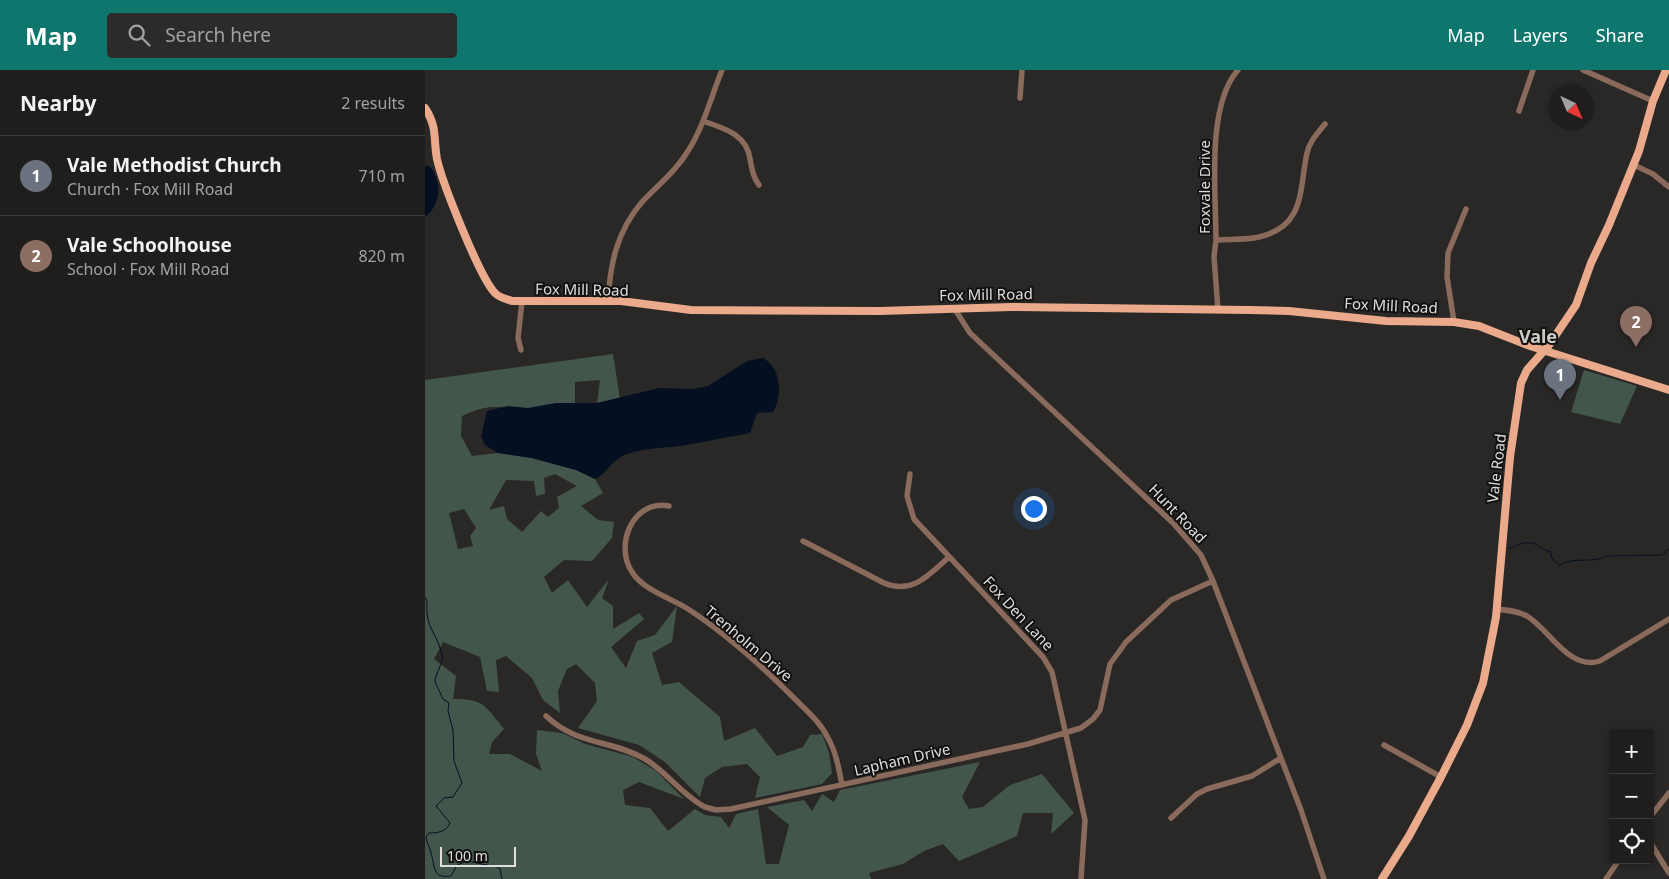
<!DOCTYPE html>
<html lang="en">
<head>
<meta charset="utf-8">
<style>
  :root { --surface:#201e1c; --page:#2d2b29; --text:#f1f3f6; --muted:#a2a2a3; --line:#3d3c3b; --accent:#0f766e }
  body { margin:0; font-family:"Noto Sans",sans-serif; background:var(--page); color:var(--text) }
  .controls { position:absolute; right:15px; bottom:15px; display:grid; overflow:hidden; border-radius:5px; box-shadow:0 1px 4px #0004 }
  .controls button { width:45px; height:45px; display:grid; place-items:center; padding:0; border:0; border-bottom:1px solid var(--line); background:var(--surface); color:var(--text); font:25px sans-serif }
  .compass { position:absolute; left:1124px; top:15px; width:45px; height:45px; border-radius:50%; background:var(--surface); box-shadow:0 1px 4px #0004; rotate:136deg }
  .scale { position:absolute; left:15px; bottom:12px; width:76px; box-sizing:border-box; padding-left:5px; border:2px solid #dfdedc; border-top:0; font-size:14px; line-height:18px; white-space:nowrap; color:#dfdedc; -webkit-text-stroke:4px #121110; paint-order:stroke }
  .you { position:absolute; left:608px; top:438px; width:18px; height:18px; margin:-12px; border:4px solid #fff; border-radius:50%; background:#1a73e8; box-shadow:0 0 0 8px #1a73e833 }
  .badge { display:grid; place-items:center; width:32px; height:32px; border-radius:50%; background:var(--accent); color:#fff; font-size:16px; font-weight:700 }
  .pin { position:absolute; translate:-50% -41px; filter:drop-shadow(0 1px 2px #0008) }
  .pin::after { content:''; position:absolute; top:26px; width:18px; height:15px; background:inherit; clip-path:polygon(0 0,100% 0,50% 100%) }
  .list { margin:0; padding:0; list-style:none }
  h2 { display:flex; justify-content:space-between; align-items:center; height:65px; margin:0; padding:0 20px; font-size:21px }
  h2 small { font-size:16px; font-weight:400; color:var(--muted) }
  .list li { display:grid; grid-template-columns:32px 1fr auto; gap:15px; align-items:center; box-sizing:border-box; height:80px; padding:0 20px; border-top:1px solid var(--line) }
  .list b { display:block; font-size:19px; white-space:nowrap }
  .list p { margin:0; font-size:16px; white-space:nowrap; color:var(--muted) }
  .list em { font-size:16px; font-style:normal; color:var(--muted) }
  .icon { flex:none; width:28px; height:28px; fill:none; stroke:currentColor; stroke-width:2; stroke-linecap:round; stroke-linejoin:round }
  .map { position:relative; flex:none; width:1244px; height:809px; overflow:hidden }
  header { display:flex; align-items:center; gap:30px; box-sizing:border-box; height:70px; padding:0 25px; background:var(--accent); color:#fff }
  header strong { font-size:24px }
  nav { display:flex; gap:28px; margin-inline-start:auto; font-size:18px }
  .search { width:350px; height:45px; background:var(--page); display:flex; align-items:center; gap:12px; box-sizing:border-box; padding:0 18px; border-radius:5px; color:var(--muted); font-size:19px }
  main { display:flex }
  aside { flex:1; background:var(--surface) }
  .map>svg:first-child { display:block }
  .green { fill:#43564c; fill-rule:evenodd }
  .water { fill:#040f21 }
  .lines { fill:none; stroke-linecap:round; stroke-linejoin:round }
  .stream { stroke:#040f21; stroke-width:1 }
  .minor { stroke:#896a5b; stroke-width:5.5 }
  .major { stroke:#eaaa8b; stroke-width:8 }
  .labels { text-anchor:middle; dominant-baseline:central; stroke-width:4; stroke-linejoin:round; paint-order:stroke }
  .street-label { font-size:15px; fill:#dfdedc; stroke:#121110 }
  .quarter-label { font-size:18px; font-weight:bold; fill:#cccbc7; stroke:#121110 }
</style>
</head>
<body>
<header>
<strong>Map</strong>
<div class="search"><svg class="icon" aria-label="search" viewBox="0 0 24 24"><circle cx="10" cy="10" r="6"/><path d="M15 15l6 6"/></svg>Search here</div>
<nav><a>Map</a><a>Layers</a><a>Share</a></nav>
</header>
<main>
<aside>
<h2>Nearby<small>2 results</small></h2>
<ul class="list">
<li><span class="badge" style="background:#6b7280">1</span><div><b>Vale Methodist Church</b><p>Church · Fox Mill Road</p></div><em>710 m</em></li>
<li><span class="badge" style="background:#8d6e63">2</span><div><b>Vale Schoolhouse</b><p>School · Fox Mill Road</p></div><em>820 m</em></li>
</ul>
</aside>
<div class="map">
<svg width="1244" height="809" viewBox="0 0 1244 809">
  <rect width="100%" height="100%" fill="#2a2826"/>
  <path class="green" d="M188 284 195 329 172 333 175 310 150 312V334C134 333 119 337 103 338 72 339 67 332 37 346L36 366 47 386 73 383 107 388 151 400 170 409 178 423 156 436 173 450 189 452 187 468 167 491 139 490 119 507 127 523 143 510 162 537 184 509 177 528 188 536V559L214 543 219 549 186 577 201 598 212 571 230 565 252 536 247 572 227 583 237 615 254 612 295 647 299 671 330 658 352 686 378 677 385 665 397 664 404 683 407 703 397 714 330 728 335 707 322 694 297 697 280 708 275 727 240 692 214 675 153 658 172 631 170 613 151 594 142 599 133 621 135 643 118 630 107 608 81 586 71 590 74 622 62 621 55 587 18 572 9 589 31 606 28 629C60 629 60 636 79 659L67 672 64 684H85L117 701 111 684 112 660 137 663 160 674 208 687 231 701 259 729 214 712 198 720 200 735 225 738 243 761 270 739 280 745 296 747 304 758 311 744 333 739 341 794H354L364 755 342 737 379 730 387 741 397 724 409 732 415 720 555 692 537 727 544 739 558 737 585 715 617 704 649 743 626 764 628 743H598L592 766 534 791 518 774 499 781 478 794 444 803 446 809H0V310ZM130 404 152 416 132 427 134 438 123 447 116 441 97 462 82 449 79 436 64 440 81 410 109 411 111 426 120 424 119 408ZM39 439 51 458 45 466 48 476 33 479 24 443Z
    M1159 300 1212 316 1195 354 1146 342Z"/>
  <path class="water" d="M3 95C18 109 16 136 0 147V97Z
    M338 288C356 297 358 326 348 342L332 343 325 363C302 367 279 372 256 376 238 378 220 378 202 384 184 391 185 402 170 409L151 400 107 388 73 383 60 375 56 367 62 341 83 336 103 338 131 333H172L234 318 268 319 283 316 322 291Z"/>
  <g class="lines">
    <path class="stream" d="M1083 479C1092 476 1099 470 1110 474 1116 476 1117 481 1125 481L1127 489 1135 495C1149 486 1167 494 1182 486L1237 485 1244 479
      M0 527 2 531C0 559 12 562 17 585 19 593 10 603 10 612L18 629 24 633 23 641 28 660 29 691 37 713 28 727 19 728 11 736 25 753C21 762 13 763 4 763L1 767C2 774 5 777 6 783 10 796 7 809 26 806L32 795 42 791 72 797 75 799 77 809"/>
    <path class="minor" d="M1158 0 1228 31
      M595 28 597 0
      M1094 41 1108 0
      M278 51C298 58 322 64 325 89 327 99 328 107 334 115
      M1209 95 1228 104 1244 117
      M791 170C805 169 820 170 834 167 881 156 874 119 882 83 884 72 893 63 900 54
      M183 231C185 194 192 161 217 132 233 115 251 101 263 81 279 56 286 27 297 0
      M529 238 545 263 748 453 776 485 788 511 876 740 899 809
      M793 240 789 187 791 170C791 123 781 36 813 0
      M1029 252 1022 207 1023 183 1041 139
      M96 280 93 268 97 231
      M485 404 482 426 489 449 618 587 627 602 660 750 656 809
      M244 436C208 429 189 475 207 502 218 520 246 528 263 539 303 565 338 597 371 630 383 642 396 653 403 668 411 682 414 699 417 715
      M378 471 459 513C487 525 504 505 524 487
      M1071 539C1082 540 1093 541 1102 546 1125 560 1144 601 1175 591L1244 549
      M121 646C153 676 185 669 220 689 242 702 257 725 280 737L291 740 306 739 603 674 656 658 668 649 675 640 685 594 701 572 746 530 788 511
      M959 675 1016 707
      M1225 747 1244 723
      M746 748 772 724 782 719 827 706 856 688
      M1225 772 1244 803
      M1181 809 1194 790"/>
    <path class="major" d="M0 38C13 58 8 68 12 89 17 112 55 208 70 223 75 228 81 229 87 231H196L266 240 455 241 586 237 824 240 864 241 961 251 1029 252 1054 256 1105 276 1244 320
      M957 809 984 766 1016 707 1042 655 1058 613 1071 547 1085 387 1096 313 1102 300 1124 275 1151 235 1166 193 1184 155 1214 81 1228 31 1241 0"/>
  </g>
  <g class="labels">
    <g class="street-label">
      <text transform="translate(779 117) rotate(-90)">Foxvale Drive</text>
      <text transform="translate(157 219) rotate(1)">Fox Mill Road</text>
      <text transform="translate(561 224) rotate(-1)">Fox Mill Road</text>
      <text transform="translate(966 235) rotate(3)">Fox Mill Road</text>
      <text transform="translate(1071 398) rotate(-83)">Vale Road</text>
      <text transform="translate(753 443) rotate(46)">Hunt Road</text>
      <text transform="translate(594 543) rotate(47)">Fox Den Lane</text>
      <text transform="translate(324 573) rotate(40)">Trenholm Drive</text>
      <text transform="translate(477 689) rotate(-13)">Lapham Drive</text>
    </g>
    <g class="quarter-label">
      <text x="1113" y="266">Vale</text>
    </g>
  </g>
</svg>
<div class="controls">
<button>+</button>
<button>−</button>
<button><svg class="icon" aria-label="locate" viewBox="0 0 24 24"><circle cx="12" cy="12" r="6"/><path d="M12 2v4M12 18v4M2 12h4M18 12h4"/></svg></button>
</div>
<svg class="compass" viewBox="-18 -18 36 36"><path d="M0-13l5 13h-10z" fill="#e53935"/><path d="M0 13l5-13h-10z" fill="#a2a2a3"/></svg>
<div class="scale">100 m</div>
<div class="you"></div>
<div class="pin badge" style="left:1135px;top:330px;background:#6b7280">1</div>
<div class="pin badge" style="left:1211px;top:277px;background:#8d6e63">2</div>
</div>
</main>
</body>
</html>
